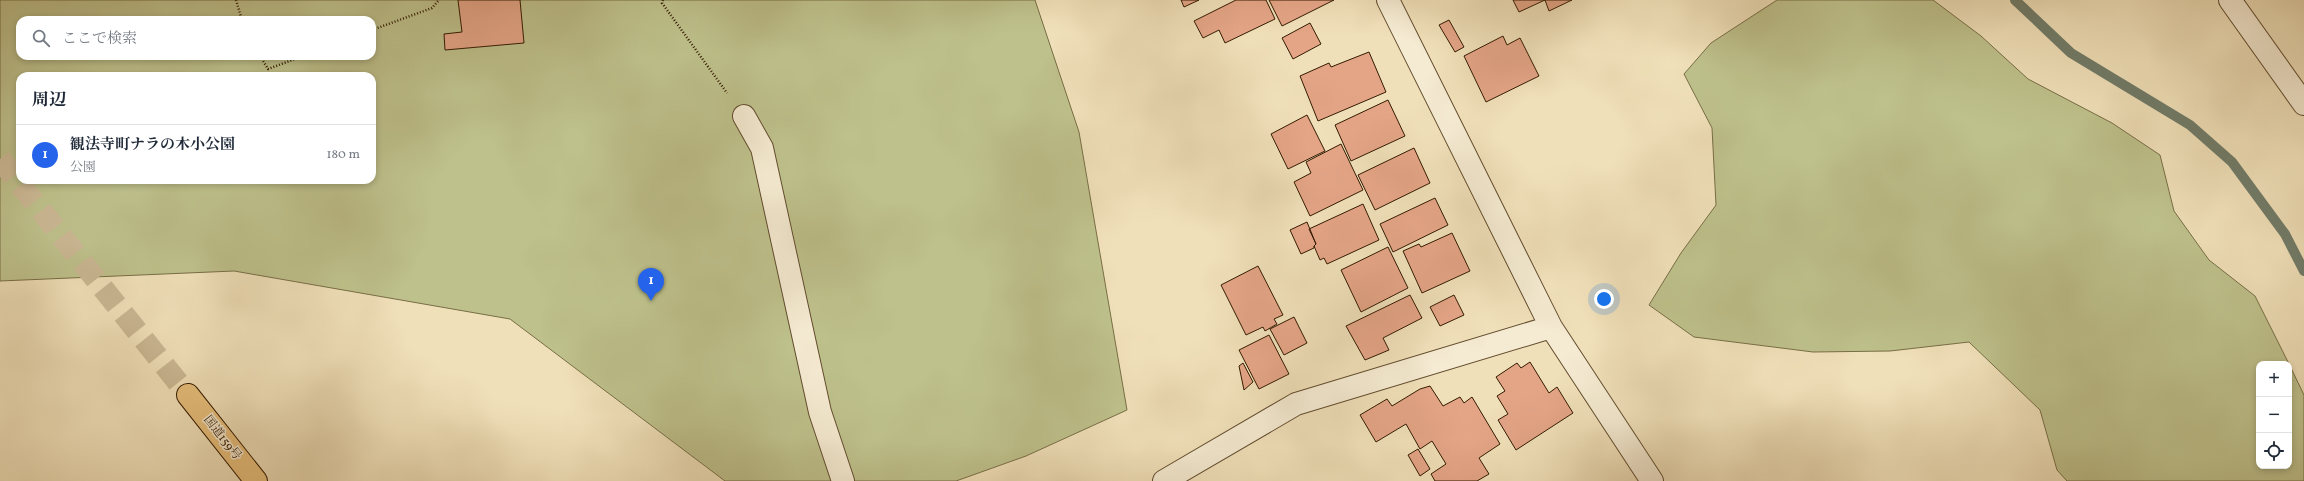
<!DOCTYPE html>
<html lang="ja">
<head>
<meta charset="utf-8">
<style>
  :root { --surface:#fff; --page:#f6f6f7; --text:#1f2937; --muted:#747a83; --line:#e0e1e3; --accent:#2563eb }
  body { margin:0; font-family:Vollkorn,"Noto Serif JP",serif; background:var(--page); color:var(--text) }
  .controls { position:absolute; right:12px; bottom:12px; display:grid; overflow:hidden; border-radius:8px; box-shadow:0 2px 6px #0003 }
  .controls button { width:36px; height:36px; display:grid; place-items:center; padding:0; border:0; border-bottom:1px solid var(--line); background:var(--surface); color:var(--text); font:20px sans-serif }
  .you { position:absolute; left:1604px; top:299px; width:14px; height:14px; margin:-10px; border:3px solid #fff; border-radius:50%; background:#1a73e8; box-shadow:0 0 0 6px #1a73e833 }
  .badge { display:grid; place-items:center; width:26px; height:26px; border-radius:50%; background:var(--accent); color:#fff; font-size:13px; font-weight:700 }
  .pin { position:absolute; translate:-50% -33px; filter:drop-shadow(0 1px 2px #0008) }
  .pin::after { content:''; position:absolute; top:21px; width:14px; height:12px; background:inherit; clip-path:polygon(0 0,100% 0,50% 100%) }
  .list { margin:0; padding:0; list-style:none }
  h2 { display:flex; justify-content:space-between; align-items:center; height:52px; margin:0; padding:0 16px; font-size:17px }
  h2 small { font-size:13px; font-weight:400; color:var(--muted) }
  .list li { display:grid; grid-template-columns:26px 1fr auto; gap:12px; align-items:center; box-sizing:border-box; height:60px; padding:0 16px; border-top:1px solid var(--line) }
  .list b { display:block; font-size:15px; white-space:nowrap }
  .list p { margin:0; font-size:13px; white-space:nowrap; color:var(--muted) }
  .list em { font-size:13px; font-style:normal; color:var(--muted) }
  .icon { flex:none; width:22px; height:22px; fill:none; stroke:currentColor; stroke-width:2; stroke-linecap:round; stroke-linejoin:round }
  .map { position:relative; flex:none; width:2304px; height:481px; overflow:hidden }
  .search { position:absolute; background:var(--surface); box-shadow:0 2px 6px #0003; left:16px; top:16px; width:360px; height:44px; display:flex; align-items:center; gap:10px; box-sizing:border-box; padding:0 14px; border-radius:12px; color:var(--muted); font-size:15px }
  .panel { position:absolute; background:var(--surface); box-shadow:0 2px 6px #0003; left:16px; top:72px; width:360px; height:112px; border-radius:12px }
  .map>svg:first-child { display:block }
  .green { fill:#bec18c; stroke:#786e46; fill-rule:evenodd }
  .lines { fill:none; stroke-linecap:round; stroke-linejoin:round }
  .stream { stroke:#717c69; stroke-width:10 }
  .building { fill:#e4a587; stroke:#331a00 }
  .trunk-tunnel { stroke:#cab894; stroke-width:22; stroke-dasharray:22 11; stroke-linecap:butt }
  .minor-casing { stroke:#624c2e; stroke-width:24 }
  .trunk-casing { stroke:#331a00; stroke-width:24 }
  .path { stroke:#331a00; stroke-width:2.5; stroke-dasharray:1 2; stroke-linecap:butt }
  .minor { stroke:#f5ebd2; stroke-width:22 }
  .trunk { stroke:#e8c07c; stroke-width:22 }
  .labels { text-anchor:middle; dominant-baseline:central; stroke-width:3; stroke-linejoin:round; paint-order:stroke }
  .street-label { font-size:12px; fill:#331a00; stroke:#f5ebd2 }
</style>
</head>
<body>
<div class="map">
<svg width="2304" height="481" viewBox="0 0 2304 481">
  <rect width="100%" height="100%" fill="#f0e0b9"/>
  <filter id="stains"><feTurbulence type="fractalNoise" baseFrequency=".005" numOctaves="4"/><feColorMatrix values="0 0 0 0 .2 0 0 0 0 .09 0 0 0 0 .02 0 0 0 .5 -.17"/></filter>
  <radialGradient id="worn" r=".72"><stop offset=".6" stop-color="#630" stop-opacity="0"/><stop offset="1" stop-color="#630" stop-opacity=".3"/></radialGradient>
  <path class="green" d="M0 0H1035L1079 132 1127 410 1026 456 956 481H725L510 319 234 271 0 281ZM20 20H372V56H20ZM20 76H372V180H20Z
    M1777 0H1933L1981 36 2028 79 2112 123 2160 155 2174 211 2209 260 2255 296 2289 364H2259V466H2289V364L2304 395V481H2067L2057 470 2040 410 1969 342 1890 351 1813 352 1694 337 1649 305 1681 253 1716 205 1712 128 1684 74 1711 43Z"/>
  <g class="lines">
    <path class="stream" d="M2015 0 2071 53 2190 125 2232 162 2285 234 2304 271"/>
  </g>
  <path class="building" d="M458 0H520L524 43 445 50 444 34 462 32Z
    M1181 0H1199L1184 7Z
    M1236 0H1266L1275 19 1225 43 1219 30 1203 38 1194 21Z
    M1269 0H1334L1282 26Z
    M1513 0H1572L1549 11 1545 0 1519 12Z
    M1449 20 1464 47 1455 52 1439 25Z
    M1310 23 1321 44 1293 59 1282 38Z
    M1503 36 1507 45 1520 38 1539 76 1486 102 1464 56Z
    M1369 52 1386 92 1318 121 1300 76 1329 63 1331 67Z
    M1388 100 1405 136 1351 161 1335 125Z
    M1307 115 1325 151 1288 169 1271 134Z
    M1341 144 1363 190 1310 216 1294 182 1311 173 1306 162Z
    M1414 148 1430 183 1375 210 1358 175Z
    M1435 198 1448 225 1393 252 1380 224Z
    M1363 204 1379 240 1327 264 1324 258 1320 260 1314 246 1316 244 1309 229Z
    M1307 222 1316 244 1314 246V248L1301 254 1290 230Z
    M1452 233 1470 271 1422 293 1403 251 1419 244 1421 247Z
    M1388 247 1408 288 1361 312 1341 270Z
    M1258 266 1283 315 1274 319 1277 324 1265 331 1263 327 1246 335 1221 285Z
    M1410 295 1422 318 1383 338 1389 350 1365 360 1346 326Z
    M1454 295 1464 315 1440 326 1430 307Z
    M1294 317 1307 343 1284 355 1270 329Z
    M1269 335 1289 374 1259 389 1239 350Z
    M1530 362 1549 393 1557 387 1573 413 1516 450 1498 420 1508 414 1497 396 1505 391 1496 377 1517 363 1521 368Z
    M1243 363 1253 382 1244 390 1239 366Z
    M1430 386 1443 406 1460 397 1464 403 1472 397 1500 444 1479 458 1489 474 1477 481H1435L1431 474 1446 464 1432 441 1420 449 1406 424 1376 442 1360 415 1387 399 1392 406 1420 389Z
    M1418 449 1430 469 1420 476 1408 455Z"/>
  <g class="lines">
    <path class="trunk-tunnel" d="M0 159 188 395"/>
    <g class="minor-casing">
      <path id="minor" d="M1388 0 1551 327 1652 481
        M2230 0 2304 104
        M744 116 762 148 820 412 843 481
        M1164 481 1296 404 1551 327"/>
    </g>
    <g class="trunk-casing">
      <path id="trunk" d="M188 395 256 481"/>
    </g>
    <path class="path" d="M236 0 242 20
      M663 0 662 3 727 93
      M372 30 432 8 439 0
      M260 56 268 69 303 56"/>
    <use href="#minor" class="minor"/>
    <use href="#trunk" class="trunk"/>
  </g>
  <g class="labels">
    <g class="street-label">
      <text transform="translate(222 438) rotate(52)">国道159号</text>
    </g>
  </g>
  <rect width="100%" height="100%" filter="url(#stains)"/>
  <rect width="100%" height="100%" fill="url(#worn)"/>
</svg>
<div class="controls">
<button>+</button>
<button>−</button>
<button><svg class="icon" aria-label="locate" viewBox="0 0 24 24"><circle cx="12" cy="12" r="6"/><path d="M12 2v4M12 18v4M2 12h4M18 12h4"/></svg></button>
</div>
<div class="you"></div>
<div class="pin badge" style="left:651px;top:301px">1</div>
<div class="search"><svg class="icon" aria-label="search" viewBox="0 0 24 24"><circle cx="10" cy="10" r="6"/><path d="M15 15l6 6"/></svg>ここで検索</div>
<section class="panel">
<h2>周辺<small></small></h2>
<ul class="list">
<li><span class="badge">1</span><div><b>観法寺町ナラの木小公園</b><p>公園</p></div><em>180 m</em></li>
</ul>
</section>
</div>
</body>
</html>
